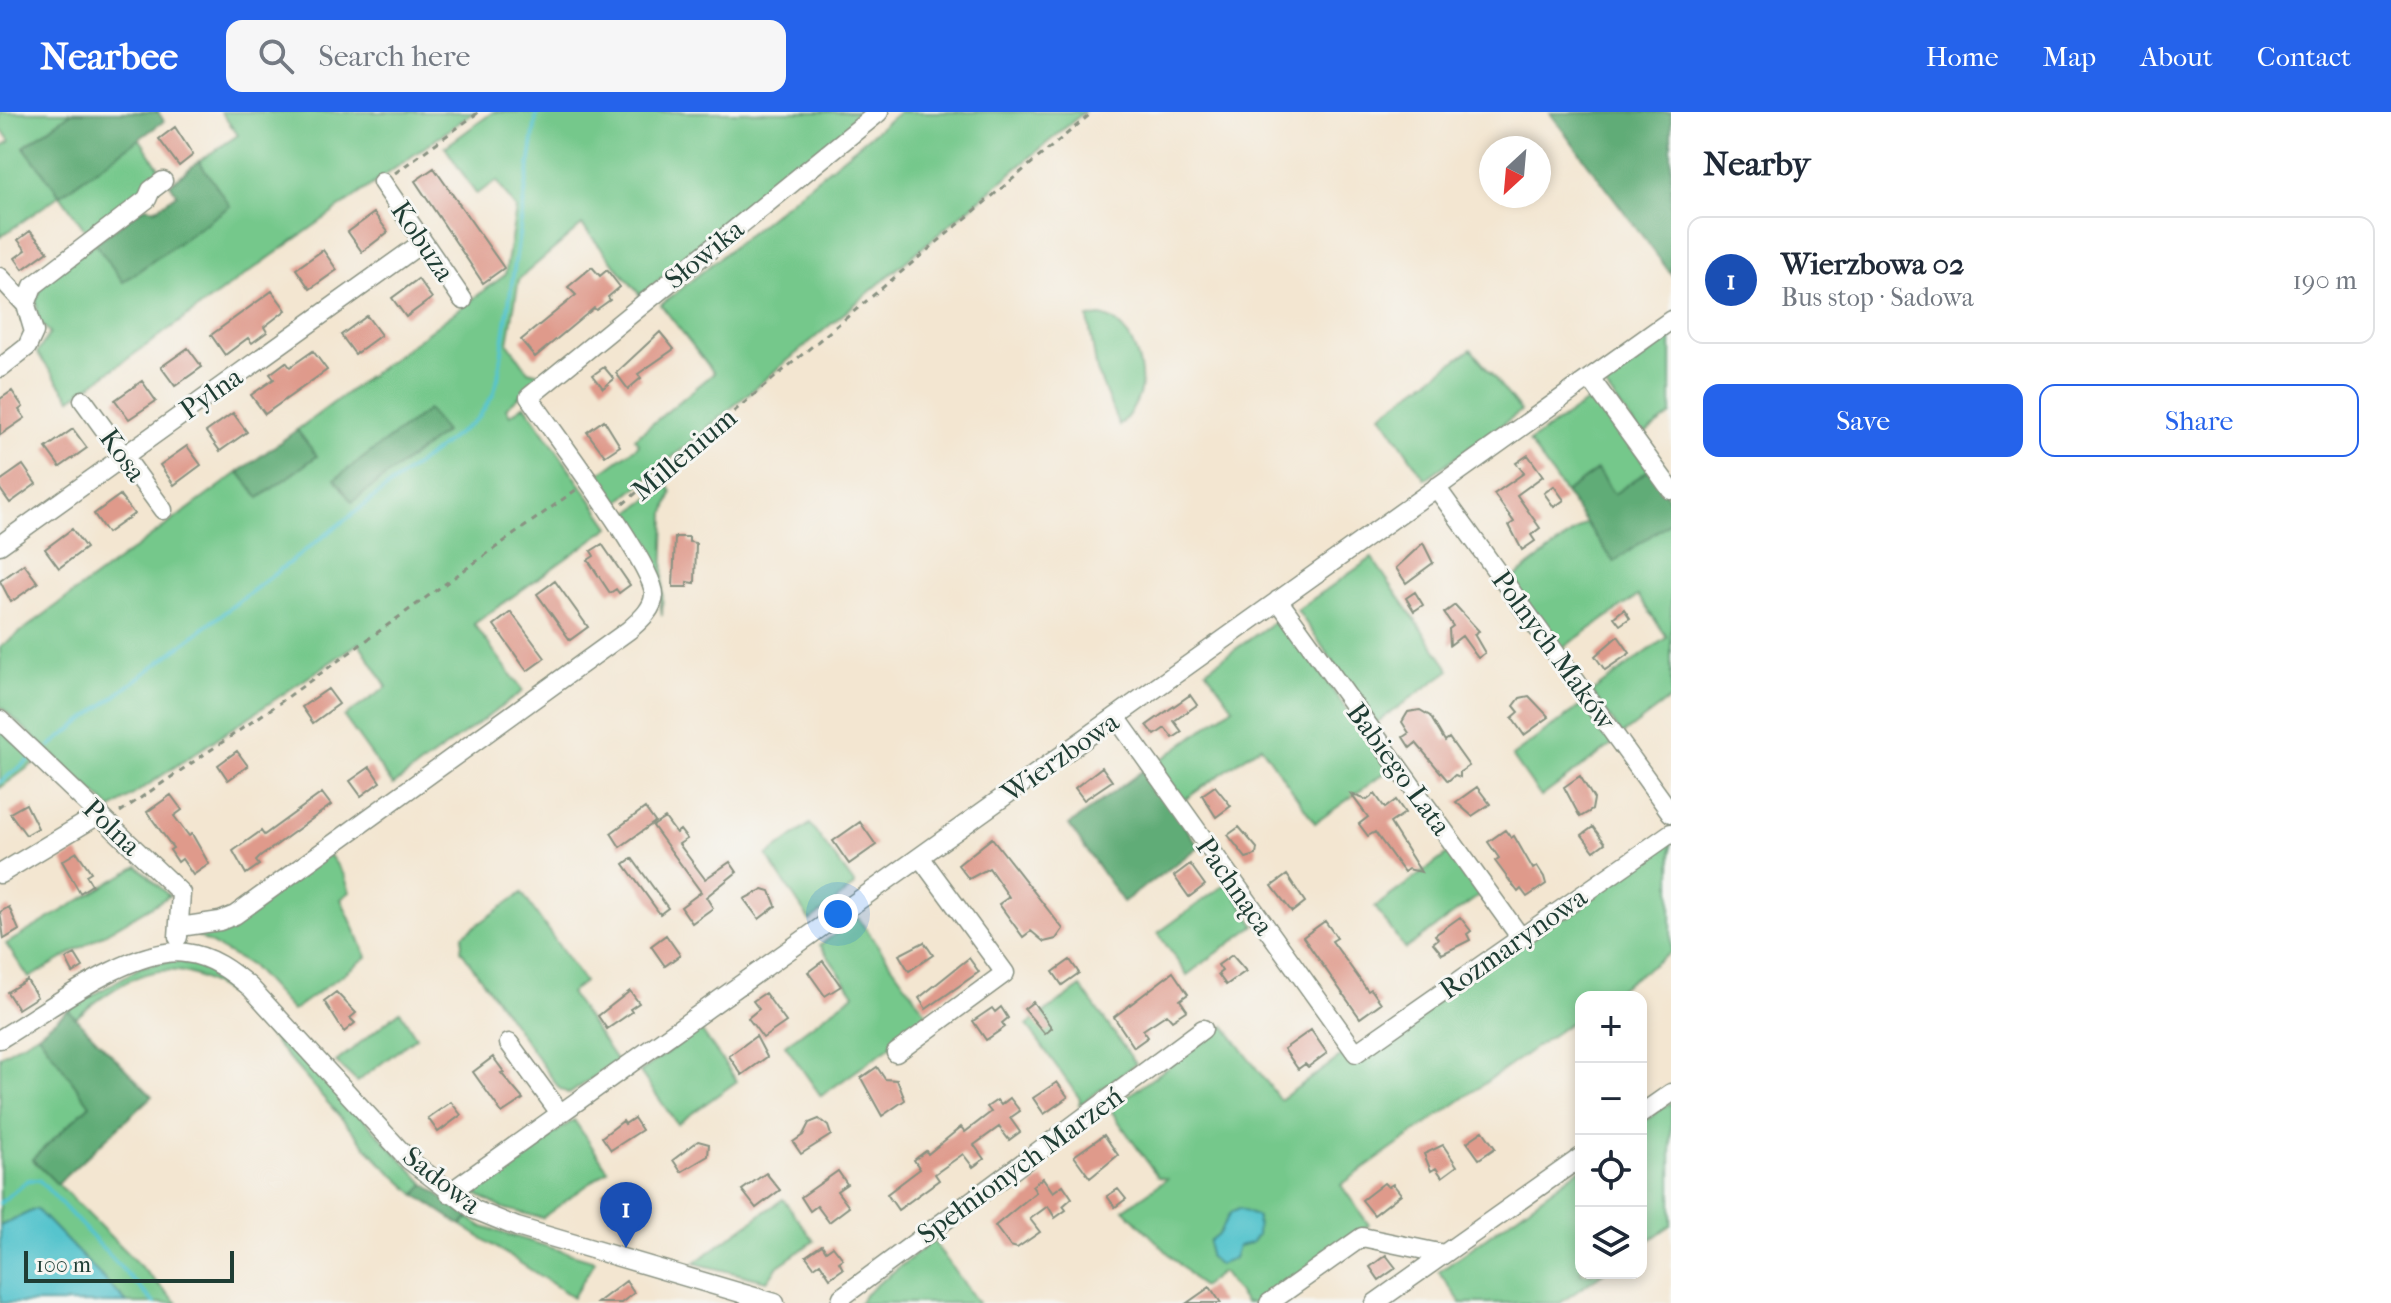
<!DOCTYPE html>
<html lang="en">
<head>
<meta charset="utf-8">
<style>
  :root { --surface:#fff; --page:#f6f6f7; --text:#1f2937; --muted:#747a83; --line:#e0e1e3; --accent:#2563eb }
  body { margin:0; font-family:"IM FELL French Canon",serif; background:var(--page); color:var(--text) }
  .controls { position:absolute; right:24px; bottom:24px; display:grid; overflow:hidden; border-radius:16px; box-shadow:0 4px 12px #0003 }
  .controls button { width:72px; height:72px; display:grid; place-items:center; padding:0; border:0; border-bottom:2px solid var(--line); background:var(--surface); color:var(--text); font:40px sans-serif }
  .compass { position:absolute; left:1479px; top:24px; width:72px; height:72px; border-radius:50%; background:var(--surface); box-shadow:0 4px 12px #0003; rotate:206deg }
  .scale { position:absolute; left:24px; bottom:20px; width:210px; box-sizing:border-box; padding-left:8px; border:4px solid #1f3d34; border-top:0; font-size:22px; line-height:28px; white-space:nowrap; color:#1f3d34; -webkit-text-stroke:6px #f6f6f2; paint-order:stroke }
  .you { position:absolute; left:838px; top:802px; width:28px; height:28px; margin:-20px; border:6px solid #fff; border-radius:50%; background:#1a73e8; box-shadow:0 0 0 12px #1a73e833 }
  .badge { display:grid; place-items:center; width:52px; height:52px; border-radius:50%; background:var(--accent); color:#fff; font-size:26px; font-weight:700 }
  .pin { position:absolute; translate:-50% -66px; filter:drop-shadow(0 2px 4px #0008) }
  .pin::after { content:''; position:absolute; top:42px; width:28px; height:24px; background:inherit; clip-path:polygon(0 0,100% 0,50% 100%) }
  .list { margin:0; padding:0; list-style:none }
  h2 { display:flex; justify-content:space-between; align-items:center; height:104px; margin:0; padding:0 32px; font-size:34px }
  h2 small { font-size:26px; font-weight:400; color:var(--muted) }
  .list li { display:grid; grid-template-columns:52px 1fr auto; gap:24px; align-items:center; box-sizing:border-box; height:128px; margin:0 16px 16px; padding:0 16px; border:2px solid var(--line); border-radius:16px }
  .list b { display:block; font-size:30px; white-space:nowrap }
  .list p { margin:0; font-size:26px; white-space:nowrap; color:var(--muted) }
  .list em { font-size:26px; font-style:normal; color:var(--muted) }
  .actions { display:flex; gap:16px; padding:24px 32px }
  .actions a { flex:1; padding:18px 0; border:2px solid var(--accent); border-radius:16px; text-align:center; font-size:28px; color:var(--accent) }
  .actions .main { background:var(--accent); color:#fff }
  .icon { flex:none; width:44px; height:44px; fill:none; stroke:currentColor; stroke-width:2; stroke-linecap:round; stroke-linejoin:round }
  .map { position:relative; flex:none; width:1671px; height:1191px; overflow:hidden }
  header { display:flex; align-items:center; gap:48px; box-sizing:border-box; height:112px; padding:0 40px; background:var(--accent); color:#fff }
  header strong { font-size:38px }
  nav { display:flex; gap:44px; margin-inline-start:auto; font-size:28px }
  .search { width:560px; height:72px; background:var(--page); display:flex; align-items:center; gap:20px; box-sizing:border-box; padding:0 28px; border-radius:16px; color:var(--muted); font-size:30px }
  main { display:flex }
  aside { flex:1; background:var(--surface) }
  .map>svg:first-child { display:block }
  .green { fill:#75c88b; stroke:#4a8260; stroke-width:2 }
  .forest { fill:#60ac77; stroke:#407456; stroke-width:2 }
  .water { fill:#57c4cd; stroke:#3b8080; stroke-width:2 }
  .lines { fill:none; stroke-linecap:round; stroke-linejoin:round }
  .stream { stroke:#57c4cd; stroke-width:4 }
  .building { fill:#df9a8b }
  .minor-casing { stroke:#899282; stroke-width:21 }
  .path { stroke:#899282; stroke-width:3; stroke-dasharray:6 6; stroke-linecap:butt }
  .minor { stroke:#fff; stroke-width:18 }
  .labels { text-anchor:middle; dominant-baseline:central; stroke-width:6; stroke-linejoin:round; paint-order:stroke }
  .street-label { font-size:28px; fill:#1f3d34; stroke:#f6f6f2 }
</style>
</head>
<body>
<header>
<strong>Nearbee</strong>
<div class="search"><svg class="icon" aria-label="search" viewBox="0 0 24 24"><circle cx="10" cy="10" r="6"/><path d="M15 15l6 6"/></svg>Search here</div>
<nav><a>Home</a><a>Map</a><a>About</a><a>Contact</a></nav>
</header>
<main>
<div class="map">
<svg width="1671" height="1191" viewBox="0 0 1671 1191">
  <rect width="100%" height="100%" fill="#f6f6f2"/>
  <filter id="ink" filterUnits="userSpaceOnUse"><feTurbulence type="fractalNoise" baseFrequency=".0125" numOctaves="2"/><feDisplacementMap in="SourceGraphic" scale="16" xChannelSelector="R" yChannelSelector="G"/><feConvolveMatrix kernelMatrix="1 2 1 2 8 2 1 2 1" color-interpolation-filters="sRGB"/></filter>
  <filter id="wash" filterUnits="userSpaceOnUse"><feTurbulence type="fractalNoise" baseFrequency=".006" numOctaves="4" result="noise"/><feDisplacementMap in="SourceGraphic" scale="32" xChannelSelector="R" yChannelSelector="G"/><feGaussianBlur stdDeviation="1.8" result="paint"/><feColorMatrix in="noise" values="0 0 0 0 0 0 0 0 0 0 0 0 0 0 0 0 0 1.4 0 .05"/><feComposite in="paint" operator="in"/></filter>
  <g filter="url(#wash)">
    <rect width="100%" height="100%" fill="#f3e6d1"/>
    <path class="green" d="M0 0H72L24 35 60 83 139 26 162 60 142 75 139 86 88 122 60 83 0 125V36L10 29 0 15Z
      M221 0H474L71 287 37 241 50 221 38 208 36 187 45 170 95 131 229 94 199 49 238 23Z
      M493 0H870L640 183 582 113 519 167 508 231 528 259 544 263 506 296 510 303 525 293 610 415 474 512 523 579 393 673 344 605 387 575 359 531 112 697 0 594V535L239 360 259 385 316 343 297 318 505 163 516 97 497 69 476 82 445 35Z
      M899 0H1084L613 395 599 375V362L639 333 635 326 714 261 661 193Z
      M1100 204C1128 208 1144 249 1141 275 1138 291 1130 303 1119 314L1097 259 1088 206Z
      M1671 226V303L1642 324 1605 274Z
      M1471 237 1521 299 1425 367 1381 302Z
      M1597 283 1649 358 1614 383 1597 358 1565 381 1529 330Z
      M668 373 672 380 665 401 662 504 657 467 621 407Z
      M1671 409V586L1622 623 1592 580 1667 525 1638 484 1561 537 1511 468 1586 411 1614 449Z
      M1372 446 1450 558 1376 611 1297 498Z
      M1281 505 1389 658 1315 711 1261 634 1184 688 1157 651 1233 595 1206 558Z
      M1585 591 1613 632 1541 685 1512 644Z
      M0 618 37 649 0 676Z
      M810 712 855 773 810 809 767 744Z
      M1671 725V840L1607 885H1581V903L1341 1073 1369 1113 1261 1191H1245L1222 1160 1202 1175 1124 1097 1167 1067 1158 1065 1112 1000 1114 994 1225 914 1280 988 1346 941 1352 949Z
      M1449 741 1480 783 1405 837 1375 795Z
      M329 742 344 763 350 780 341 787 367 845 292 899 251 854 197 824 202 817Z
      M138 754 169 784 29 866 6 832Z
      M1227 771 1255 813 1187 863 1158 821Z
      M522 781 584 870 570 881 617 949 569 982 559 976 461 838 463 823Z
      M858 806 930 906 821 984 785 933 854 882 820 833Z
      M170 849C198 851 216 857 239 874L425 1072 416 1083 380 1050 239 890C173 836 134 858 74 907L68 898 141 855Z
      M1081 875 1136 952 1079 993 1080 987 1027 913Z
      M400 899 416 925 357 970 336 950Z
      M700 917 737 969 677 1012 640 960Z
      M38 922 90 993 33 1047 177 1191H127L36 1097 0 1114V944Z
      M1671 990V1113L1641 1134V1012Z
      M574 1008 608 1058 542 1106 502 1096 470 1079Z
      M1581 1056V1161H1603L1560 1191H1461L1439 1160Z
      M783 1087 814 1129 778 1154 767 1169 694 1151Z
      M469 1106 483 1115 595 1149 573 1185 461 1113Z
      M933 1129 978 1191H859L866 1181Z"/>
    <path class="forest" d="M72 0H158L164 9 60 83 24 35Z
      M1671 0V162L1550 1Z
      M199 49 230 94 123 170 95 131 145 95 156 97 177 82 170 72Z
      M428 298 445 320 352 390 335 367Z
      M297 318 317 344 259 386 239 360Z
      M1597 358 1614 382 1649 358 1671 389V409L1614 450 1565 381Z
      M1145 657 1199 735 1123 790 1069 713Z
      M68 898 152 984 57 1072 32 1047 90 993 38 922Z
      M425 1072 469 1106 461 1113 416 1083Z"/>
    <path class="water" d="M36 1097 127 1191H0V1114Z
      M1239 1097 1258 1105 1257 1123 1251 1131 1238 1134 1234 1146 1219 1153 1209 1144V1129L1219 1121 1230 1101Z"/>
    <g class="lines">
      <path class="stream" d="M50 634 478 306 493 283 498 266 537 0
        M0 670 29 648
        M0 1091 28 1068H39L154 1191"/>
    </g>
    <g id="blocks">
      <path class="building" d="M175 15 193 43 179 54 159 27Z
        M434 56 504 156 483 171 415 69Z
        M374 101 388 120 362 140 348 120Z
        M30 119 48 139 23 157 15 146 26 138 18 128Z
        M323 138 337 158 310 177 296 157Z
        M592 155 600 164 607 158 620 175 608 185 610 188 596 198 594 196 535 245 521 228 576 183 568 175Z
        M418 167 432 186 406 205 392 186Z
        M272 179 286 198 264 215 267 220 252 231 248 226 225 243 211 223Z
        M367 204 381 223 355 242 341 223Z
        M660 220 674 237 638 262 641 266 628 277 616 261Z
        M188 236 202 255 175 274 161 255Z
        M313 239 327 258 265 302 251 283 274 267 270 262 286 250 290 255Z
        M604 255 614 267 603 276 593 263Z
        M142 269 156 289 129 307 115 288Z
        M12 279 23 295 19 298 25 306 0 323V287Z
        M233 301 247 320 220 339 206 320Z
        M604 308 620 334 605 344 587 320Z
        M73 317 87 336 60 355 46 336Z
        M187 334 201 353 174 373 160 353Z
        M1528 343 1543 364 1517 383 1540 416 1531 423 1535 429 1522 438 1509 413 1514 410 1494 382 1524 361 1516 351Z
        M23 353 36 372 10 391 0 377V369Z
        M1554 374 1564 388 1554 395 1544 381Z
        M120 383 134 402 107 421 94 402Z
        M72 417 86 436 59 456 45 437Z
        M675 425H689V430L696 431 695 471 687 470V475H673Z
        M1423 431 1433 451 1406 471 1396 456Z
        M602 432 630 473 619 481 616 477 610 481 588 448 594 444 591 439Z
        M24 452 38 471 11 490 0 469Z
        M555 469 588 515 570 528 537 482Z
        M1415 480 1423 493 1414 499 1406 486Z
        M1455 493 1479 519 1474 522 1485 541 1478 546 1462 524 1450 533 1449 517 1453 514 1444 501Z
        M1624 497 1630 506 1620 513 1614 505Z
        M511 500 545 546 527 559 494 513Z
        M1618 524 1630 541 1605 558 1595 544Z
        M328 577 339 592 313 611 302 595Z
        M1190 583 1197 593 1174 609 1182 620 1173 626 1165 616 1155 623 1147 613Z
        M1529 584 1549 605 1524 623 1512 606 1519 600 1514 594 1520 586Z
        M1420 598 1430 604 1445 629 1449 626 1469 654 1460 660V665L1455 663 1448 669 1416 631 1410 636 1403 625 1409 621 1402 610 1408 600Z
        M237 639 248 654 228 668 218 653Z
        M370 655 380 670 361 684 350 669Z
        M1102 655 1112 669 1084 688 1075 676Z
        M1580 664 1594 687 1592 698 1580 705 1564 675Z
        M1215 674 1231 694 1216 705 1202 683Z
        M1477 675 1490 692 1472 704 1456 690Z
        M322 681 331 693 260 745 256 749 259 753 246 762 233 739 261 719 264 723Z
        M1351 682 1367 688 1375 682 1385 696 1396 688 1405 701 1390 711 1421 760 1408 757 1404 760 1375 720 1368 724 1359 712 1368 705Z
        M171 683 182 698 174 704 189 724 192 722 209 752 193 763 182 747 178 750 170 738 173 736 147 700Z
        M26 692 38 716 26 723 10 701Z
        M645 696 655 710 620 735 611 721Z
        M665 706 676 721 680 718 687 727 679 732 705 767 730 750 737 760 706 785 713 796 692 811 681 795 701 780 653 714Z
        M860 710 876 733 849 752 833 729Z
        M1239 715 1257 736 1256 743 1246 746 1228 723Z
        M1593 715 1605 731 1594 739 1582 723Z
        M1505 718 1511 726 1514 724 1533 757 1537 754 1544 765 1546 772 1527 785 1521 777 1518 780 1495 749 1499 746 1488 730Z
        M992 726 1063 817 1056 827 1044 830 1031 819 1023 825 999 792 1009 785 989 756 969 767 958 753Z
        M77 740 91 760 86 763 92 773 80 781 62 749Z
        M632 746 668 796 660 802 624 752Z
        M1190 752 1205 773 1189 785 1174 764Z
        M1287 763 1305 790 1292 800 1272 774Z
        M763 777 770 779 776 794 759 807 744 787Z
        M9 795 19 818 4 827 0 800Z
        M1460 805 1471 819 1467 822 1470 828 1442 842 1433 831 1438 827 1435 823Z
        M1325 809 1337 826 1332 829 1368 879 1371 877 1381 891 1360 906 1303 825Z
        M666 823 680 843 665 854 651 834Z
        M924 830 933 843 909 859 899 843Z
        M75 842 83 855 73 861 66 847Z
        M1232 843 1246 859 1226 873 1218 862 1222 859 1218 853Z
        M969 846 979 860 926 897 919 886Z
        M1070 848 1079 861 1062 873 1053 860Z
        M823 849 841 874 825 884 808 860Z
        M1173 860 1188 882 1180 888 1187 898 1172 908 1167 902 1143 918 1148 925 1134 935 1114 905Z
        M27 868 37 885 18 897 7 880Z
        M630 879 639 891 630 897 632 900 607 917 598 904Z
        M336 880 356 901 350 906 355 911 344 920 324 889Z
        M765 881 786 910 763 926 748 906 759 897 753 889Z
        M1033 890 1052 916 1045 922 1024 897Z
        M1001 895 1008 906 1002 911 1005 915 986 928 973 909 992 896 995 900Z
        M1311 918 1327 941 1308 955 1305 952 1298 957 1284 937Z
        M756 924 767 945 742 963 729 944Z
        M493 945 504 960 501 961 523 987 502 1001 473 960Z
        M877 955 885 967 897 968 905 988 882 1004 861 966Z
        M1057 970 1068 985 1044 1002 1033 986Z
        M1010 986 1020 999 1010 1006 1020 1020 1009 1028 999 1015 974 1033 984 1047 973 1055 963 1042 935 1062 939 1068 898 1098 887 1082 920 1057 914 1048 926 1039 928 1042 961 1015 965 1020 991 1000 987 995 997 988 1001 993Z
        M451 990 461 1003 438 1020 428 1006Z
        M634 1006 642 1018 611 1038 602 1025 623 1009 625 1012Z
        M819 1007 828 1014 831 1023 801 1042 793 1030 803 1023 809 1011Z
        M1483 1019 1495 1036 1479 1047 1467 1030Z
        M1104 1023 1118 1043 1090 1066 1074 1044Z
        M698 1029 709 1032 708 1044 681 1060 673 1048Z
        M1443 1033 1457 1054 1442 1065 1436 1056 1431 1059 1424 1042Z
        M838 1059 847 1072 837 1079 849 1095 829 1110 817 1094 810 1099 801 1085Z
        M766 1061 780 1078 756 1096 742 1078Z
        M1043 1066 1053 1080 1063 1073 1072 1086 1063 1094 1066 1098 1055 1106 1048 1094 1030 1107 1040 1120 1017 1136 1010 1134 995 1114 1036 1080 1032 1074Z
        M618 1070 631 1090 615 1101 602 1081Z
        M1384 1071 1388 1075 1393 1072 1401 1082 1374 1103 1362 1088Z
        M1118 1077 1126 1087 1115 1095 1107 1084Z
        M822 1133 826 1139 833 1134 843 1147 839 1150 843 1157 830 1166 820 1151 814 1155 806 1144Z
        M1386 1143 1396 1156 1379 1168 1370 1155Z
        M626 1169 634 1181 621 1191H597Z
        M1210 1175 1221 1191H1187Z"/>
    </g>
  </g>
  <g filter="url(#ink)">
    <use href="#blocks" fill-opacity="0" stroke="#899282" stroke-width="2"/>
    <g class="lines">
      <g class="minor-casing">
        <path id="minor" d="M382 70 463 188
          M0 165 26 193 34 220 27 235 0 256
          M26 193 33 174 147 87 151 78 163 69
          M1590 266 1671 378
          M83 288 163 398
          M1436 375 1671 701
          M0 433 423 130
          M1278 488 1521 826
          M1116 605 1356 941 1671 721
          M0 608 181 781 178 825
          M0 762 100 702
          M180 815 220 809 235 803 629 518C639 509 653 498 654 483 655 454 551 318 529 285L879 0
          M0 927C46 900 132 833 186 841 211 844 231 859 250 875L409 1048 475 1098 517 1115 775 1191
          M509 931 560 1001
          M896 941 1005 861 920 745
          M1641 1002 1671 981
          M449 1081 1671 208
          M840 1191 842 1185 1203 917
          M1269 1191 1362 1125 1444 1142
          M1375 1191 1581 1045"/>
      </g>
      <path class="path" d="M395 61 479 0
        M623 392 1093 0
        M120 700 278 592 577 377"/>
      <use href="#minor" class="minor"/>
    </g>
  </g>
  <g class="labels">
    <g class="street-label">
      <text transform="translate(423 129) rotate(56)">Kobuza</text>
      <text transform="translate(704 142) rotate(-39)">Słowika</text>
      <text transform="translate(211 281) rotate(-35)">Pylna</text>
      <text transform="translate(684 342) rotate(-40)">Millenium</text>
      <text transform="translate(123 343) rotate(54)">Kosa</text>
      <text transform="translate(1554 538) rotate(54)">Polnych Maków</text>
      <text transform="translate(1060 645) rotate(-35)">Wierzbowa</text>
      <text transform="translate(1399 657) rotate(54)">Babiego Lata</text>
      <text transform="translate(112 715) rotate(44)">Polna</text>
      <text transform="translate(1235 774) rotate(55)">Pachnąca</text>
      <text transform="translate(1513 831) rotate(-35)">Rozmarynowa</text>
      <text transform="translate(1020 1053) rotate(-36)">Spełnionych Marzeń</text>
      <text transform="translate(442 1068) rotate(38)">Sadowa</text>
    </g>
  </g>
</svg>
<div class="controls">
<button>+</button>
<button>−</button>
<button><svg class="icon" aria-label="locate" viewBox="0 0 24 24"><circle cx="12" cy="12" r="6"/><path d="M12 2v4M12 18v4M2 12h4M18 12h4"/></svg></button>
<button><svg class="icon" aria-label="layers" viewBox="0 0 24 24"><path d="M12 4l9 5-9 5-9-5zM3 14l9 5 9-5"/></svg></button>
</div>
<svg class="compass" viewBox="-18 -18 36 36"><path d="M0-13l5 13h-10z" fill="#e53935"/><path d="M0 13l5-13h-10z" fill="#747a83"/></svg>
<div class="scale">100 m</div>
<div class="you"></div>
<div class="pin badge" style="left:626px;top:1136px;background:#1a4fb4">1</div>
</div>
<aside>
<h2>Nearby<small></small></h2>
<ul class="list">
<li><span class="badge" style="background:#1a4fb4">1</span><div><b>Wierzbowa 02</b><p>Bus stop · Sadowa</p></div><em>190 m</em></li>
</ul>
<div class="actions"><a class="main">Save</a><a>Share</a></div>
</aside>
</main>
</body>
</html>
